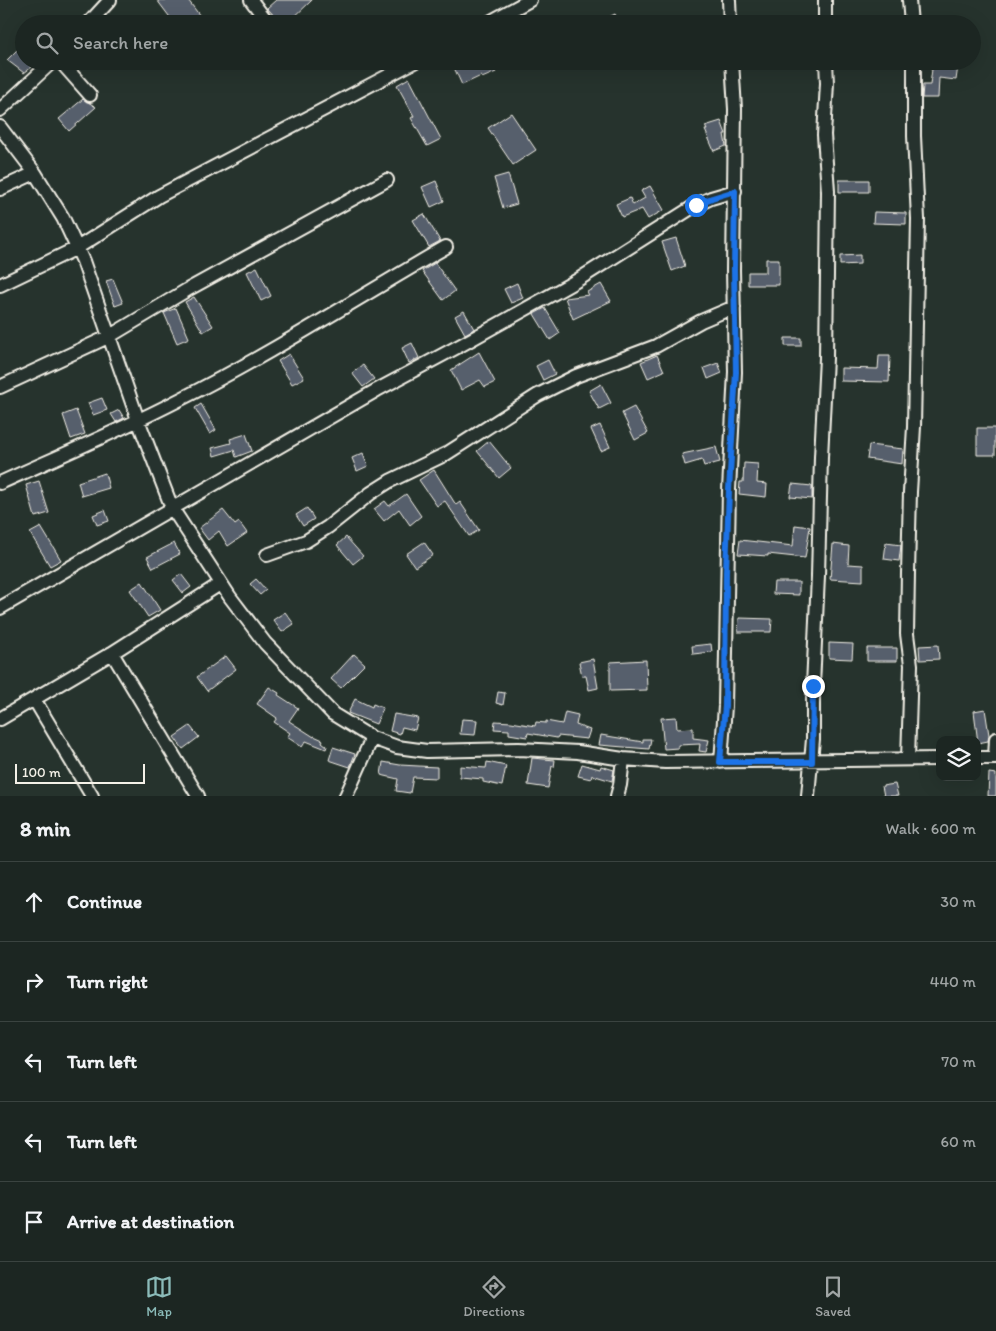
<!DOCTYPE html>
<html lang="en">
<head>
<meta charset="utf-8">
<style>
  :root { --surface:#1c2622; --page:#29322f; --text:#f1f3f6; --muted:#a0a5a5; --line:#3a4340; --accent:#8bbbb9 }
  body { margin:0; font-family:Itim,sans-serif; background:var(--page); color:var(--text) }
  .controls { position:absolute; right:15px; bottom:15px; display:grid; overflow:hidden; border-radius:10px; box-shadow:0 5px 20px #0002 }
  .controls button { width:45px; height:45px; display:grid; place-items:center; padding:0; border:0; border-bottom:1px solid var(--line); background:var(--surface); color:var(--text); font:25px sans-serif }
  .scale { position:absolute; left:15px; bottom:12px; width:130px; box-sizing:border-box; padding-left:5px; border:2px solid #f4f1e8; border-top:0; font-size:14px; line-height:18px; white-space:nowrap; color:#f4f1e8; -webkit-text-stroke:4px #26332d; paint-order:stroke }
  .stop { position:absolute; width:15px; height:15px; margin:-11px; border:4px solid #1a73e8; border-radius:50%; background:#fff }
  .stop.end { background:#1a73e8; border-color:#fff; box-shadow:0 1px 5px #0008 }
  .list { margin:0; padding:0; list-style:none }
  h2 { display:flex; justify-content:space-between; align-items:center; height:65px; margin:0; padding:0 20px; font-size:21px }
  h2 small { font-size:16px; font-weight:400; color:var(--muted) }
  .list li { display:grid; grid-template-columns:32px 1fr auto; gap:15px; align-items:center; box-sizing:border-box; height:80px; padding:0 20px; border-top:1px solid var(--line) }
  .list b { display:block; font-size:19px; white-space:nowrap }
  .list em { font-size:16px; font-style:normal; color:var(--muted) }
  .icon { flex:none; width:28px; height:28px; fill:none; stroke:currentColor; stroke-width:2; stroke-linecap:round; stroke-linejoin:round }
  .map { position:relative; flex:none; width:996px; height:796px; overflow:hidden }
  .search { position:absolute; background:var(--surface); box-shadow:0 5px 20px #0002; left:15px; right:15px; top:15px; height:55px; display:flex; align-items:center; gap:12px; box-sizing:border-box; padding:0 18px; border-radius:28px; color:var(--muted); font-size:19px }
  .sheet { height:465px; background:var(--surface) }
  nav { display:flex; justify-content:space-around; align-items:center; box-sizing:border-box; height:70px; border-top:1px solid var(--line); background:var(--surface); font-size:14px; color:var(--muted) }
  nav a { display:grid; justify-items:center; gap:2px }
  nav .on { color:var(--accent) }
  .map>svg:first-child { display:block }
  .building { fill:#575e6c; stroke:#f4f1e8 }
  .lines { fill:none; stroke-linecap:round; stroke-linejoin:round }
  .minor-casing { stroke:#f4f1e8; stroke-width:16 }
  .minor { stroke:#26332d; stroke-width:12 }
  .route { stroke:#1a73e8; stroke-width:6 }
</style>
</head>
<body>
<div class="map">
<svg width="996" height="796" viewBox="0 0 996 796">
  <rect width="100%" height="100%" fill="#26332d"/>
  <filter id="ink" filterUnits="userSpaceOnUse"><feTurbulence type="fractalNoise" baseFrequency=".02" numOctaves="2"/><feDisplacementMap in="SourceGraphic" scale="10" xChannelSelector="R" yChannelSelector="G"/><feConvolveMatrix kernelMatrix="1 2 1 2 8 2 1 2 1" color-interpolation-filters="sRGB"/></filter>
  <g filter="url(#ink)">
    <path class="building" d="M157 0H188L206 24H175Z
      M276 0H312L287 24H282L267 8Z
      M615 14 620 24H607L605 19Z
      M20 47 24 51V61H40L24 73 7 60Z
      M451 61H505L493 67 496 72 482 78 481 76 462 85Z
      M931 62 958 66 956 80 939 78 938 98H922L923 85H930L932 69H930Z
      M409 78 441 139 427 146 411 118 414 116 397 85Z
      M83 99 96 107 69 131 59 119Z
      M511 113 536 150 513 165 488 128Z
      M721 121 726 134H724L726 146 714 151 705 130H707L705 126Z
      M508 174 517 204 503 208 494 178Z
      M839 180H869V192H839Z
      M436 181 444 201 431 207 422 187Z
      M650 186 664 210 648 219 642 209 622 217 616 204 630 198 633 205 645 198 641 191Z
      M874 212 906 213V224L873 223Z
      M424 214 440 241 429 247 413 220Z
      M676 238 685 266 672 271 662 242Z
      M860 255V264L840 265V256Z
      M766 259H779V285H748V272H766Z
      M435 263 455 291 443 300 422 271Z
      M257 267 271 296 261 301 247 272Z
      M113 279 123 303 115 306 106 281Z
      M517 283 523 298 511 303 504 289Z
      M601 284 611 301 573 319 565 298 589 295 587 292Z
      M194 297 213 326 203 332 185 302Z
      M176 308 189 338 177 343 164 313Z
      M545 308 560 333 550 340 534 314Z
      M464 311 474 329 465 334 455 316Z
      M785 338H801V346H785Z
      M412 343 419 358 409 363 402 348Z
      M479 352 495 382 485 387 480 380 461 390 451 370Z
      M289 354 304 378 292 384 278 361Z
      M657 355 664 371 648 378 641 362Z
      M879 356H890L889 382 841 381V368L878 369Z
      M548 360 555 374 543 380 536 366Z
      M718 363 722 373 708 379 704 368Z
      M363 365 374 379 363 387 352 373Z
      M601 384 611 403 599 409 589 391Z
      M102 398 107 410 93 415 88 403Z
      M201 404 216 430 210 434 195 408Z
      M634 407 648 433 635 440 622 413Z
      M76 410 85 434 71 439 63 415Z
      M119 410 124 418 116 422 111 414Z
      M600 425 610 447 601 451 591 429Z
      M977 428H995V455H977Z
      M246 434 252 451 236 457 234 450 214 456 212 448 231 443 230 439Z
      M489 441 511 468 499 478 477 451Z
      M869 445 903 449 902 464 867 459Z
      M716 447 720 462 704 466 702 460 685 465 682 454Z
      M363 453 368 466 357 471 352 458Z
      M744 463 758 464 757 483 767 484 766 497 739 494 740 482H743Z
      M434 470 456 505 460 502 479 530 469 536 445 501 437 506 419 480Z
      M105 473 109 488 82 496 78 482Z
      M39 481 49 513 35 517 26 485Z
      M792 484 812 486V499L790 497Z
      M406 494 421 516 410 525 399 509 384 521 374 509 385 501 389 506Z
      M307 508 314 519 303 526 296 515Z
      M105 510 109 521 97 525 93 515Z
      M223 510 235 525 239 522 247 533 228 546 219 531 208 540 199 528Z
      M795 525 810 527 805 558 768 554V556L738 554 740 540 793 546Z
      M41 527 61 560 50 566 30 533Z
      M346 537 363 556 353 564 337 545Z
      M424 542 433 555 415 567 406 554Z
      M174 543 180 554 153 568 147 557Z
      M886 543 901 545 899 561 884 559Z
      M833 544 849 546 848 564 863 565V581L830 579Z
      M181 574 191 587 183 593 173 580Z
      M256 579 266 590 260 595 250 584Z
      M142 582 160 610 148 617 130 590Z
      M774 582H799V595L773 594Z
      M285 612 294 624 282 632 273 620Z
      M739 618 772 619 771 632H738Z
      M829 643 853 644 852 659 829 658Z
      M711 644 712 652 693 654 692 646Z
      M938 645 939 659 920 660 919 646Z
      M867 648H897V661H867Z
      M354 654 365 664 341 688 331 679Z
      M226 656 236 669 207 691 197 677Z
      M593 659 598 688 589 690 586 676H582L579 662Z
      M646 660 647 690 610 691V662Z
      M269 687 279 693 278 695 298 708 289 721 314 737V736L323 740 322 742 327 746 326 749 306 741 302 747 287 737 290 733 274 722 277 718 257 704Z
      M498 692 505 693 503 705 496 703Z
      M355 699 372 707 373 704 383 708 376 724 348 713Z
      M985 709 989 735 988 741 978 743 974 711Z
      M565 712 578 715 576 725 590 730 587 739 558 736 557 738 528 733 527 737 509 734V730L494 729 495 721 511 722 535 726 536 722 546 723V721L562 724Z
      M394 714 418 718 415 730 402 727 400 734 390 731Z
      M676 717 677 729 693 728V738L709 740 706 752 699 751 700 744 678 745V748L664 749 661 718Z
      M462 719 477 720 475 735 460 734Z
      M190 726 199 737 183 749 174 737Z
      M601 735 643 742V739H651L649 749 599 745Z
      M333 747 355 754 350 767 329 760Z
      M532 758 555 760 554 767 552 766 548 788 528 785Z
      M383 762 400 765 437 767V778L413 777 410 793 396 791 398 779 381 775Z
      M487 762 506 766 502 786 483 782V779L460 777V766L486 768Z
      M582 764 600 769 601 766 614 770 612 781 592 775 591 779 578 776Z
      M989 773 996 774V796H988Z
      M895 784 898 796H884L882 786Z"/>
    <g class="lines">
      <g class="minor-casing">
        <path id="minor" d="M251 0 269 24
          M729 0 730 24
          M909 0 911 24
          M88 24 110 0
          M486 24 530 0
          M825 24V0
          M60 61 90 95
          M0 110 53 61
          M0 127 35 173 63 218 83 261 138 420 172 508 230 597 265 643 333 714 372 738 397 747 427 751 519 749 578 752 623 759 665 762 940 759
          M0 189 35 173
          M0 285 77 248 159 196 416 61
          M0 387 110 336 187 290 387 180
          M0 483C60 456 121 430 179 400 271 354 357 298 446 247
          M267 555 306 541 328 527 371 493 390 481 446 454 538 395 576 376 656 346 701 321 734 307
          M0 608 377 390 463 344 576 281 696 205 711 198 735 191
          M34 699 92 796
          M0 719 112 653
          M977 758H996
          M995 758 996 739
          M908 759 911 665 907 634 908 573 910 492 914 427 918 219 914 136V61
          M721 762 725 706 729 490 735 372 733 270 735 109 732 61
          M198 796 112 653 220 584
          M346 796 372 738
          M617 796 620 785 623 759
          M808 796 813 739V686L818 576 821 457 826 358 828 191 824 135 827 83 826 61"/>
      </g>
      <use href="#minor" class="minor"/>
    </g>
  </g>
  <g class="lines" filter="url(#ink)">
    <path class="route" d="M696 205 712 198 735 191 734 270 736 372 729 490 726 572 725 706 720 762H812L813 686"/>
  </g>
</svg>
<div class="controls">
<button><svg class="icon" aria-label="layers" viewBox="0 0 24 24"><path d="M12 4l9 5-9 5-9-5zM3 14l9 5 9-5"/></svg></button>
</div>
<div class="scale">100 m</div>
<div class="stop" style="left:696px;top:205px"></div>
<div class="stop end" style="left:813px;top:686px"></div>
<div class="search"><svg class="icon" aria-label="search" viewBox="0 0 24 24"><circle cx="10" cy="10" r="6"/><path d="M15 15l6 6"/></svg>Search here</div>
</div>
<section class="sheet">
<h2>8 min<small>Walk · 600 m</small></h2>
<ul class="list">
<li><svg class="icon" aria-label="ahead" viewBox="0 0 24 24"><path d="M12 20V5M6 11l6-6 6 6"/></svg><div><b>Continue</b></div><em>30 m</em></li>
<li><svg class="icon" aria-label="right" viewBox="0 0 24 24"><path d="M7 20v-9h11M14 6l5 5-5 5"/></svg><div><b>Turn right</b></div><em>440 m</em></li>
<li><svg class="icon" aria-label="left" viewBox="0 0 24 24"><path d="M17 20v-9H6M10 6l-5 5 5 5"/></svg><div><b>Turn left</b></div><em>70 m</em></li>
<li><svg class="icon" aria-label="left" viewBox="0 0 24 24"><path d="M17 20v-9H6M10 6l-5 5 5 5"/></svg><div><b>Turn left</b></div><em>60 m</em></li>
<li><svg class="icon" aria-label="arrive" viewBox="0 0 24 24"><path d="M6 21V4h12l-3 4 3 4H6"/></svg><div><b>Arrive at destination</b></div></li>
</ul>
</section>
<nav>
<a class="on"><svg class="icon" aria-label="map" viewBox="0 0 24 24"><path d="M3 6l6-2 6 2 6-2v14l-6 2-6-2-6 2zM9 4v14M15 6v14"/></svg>Map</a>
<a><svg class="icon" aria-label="directions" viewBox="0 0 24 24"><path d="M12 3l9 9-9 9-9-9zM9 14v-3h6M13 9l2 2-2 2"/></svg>Directions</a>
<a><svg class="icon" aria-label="saved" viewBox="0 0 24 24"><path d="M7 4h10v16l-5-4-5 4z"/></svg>Saved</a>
</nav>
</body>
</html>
